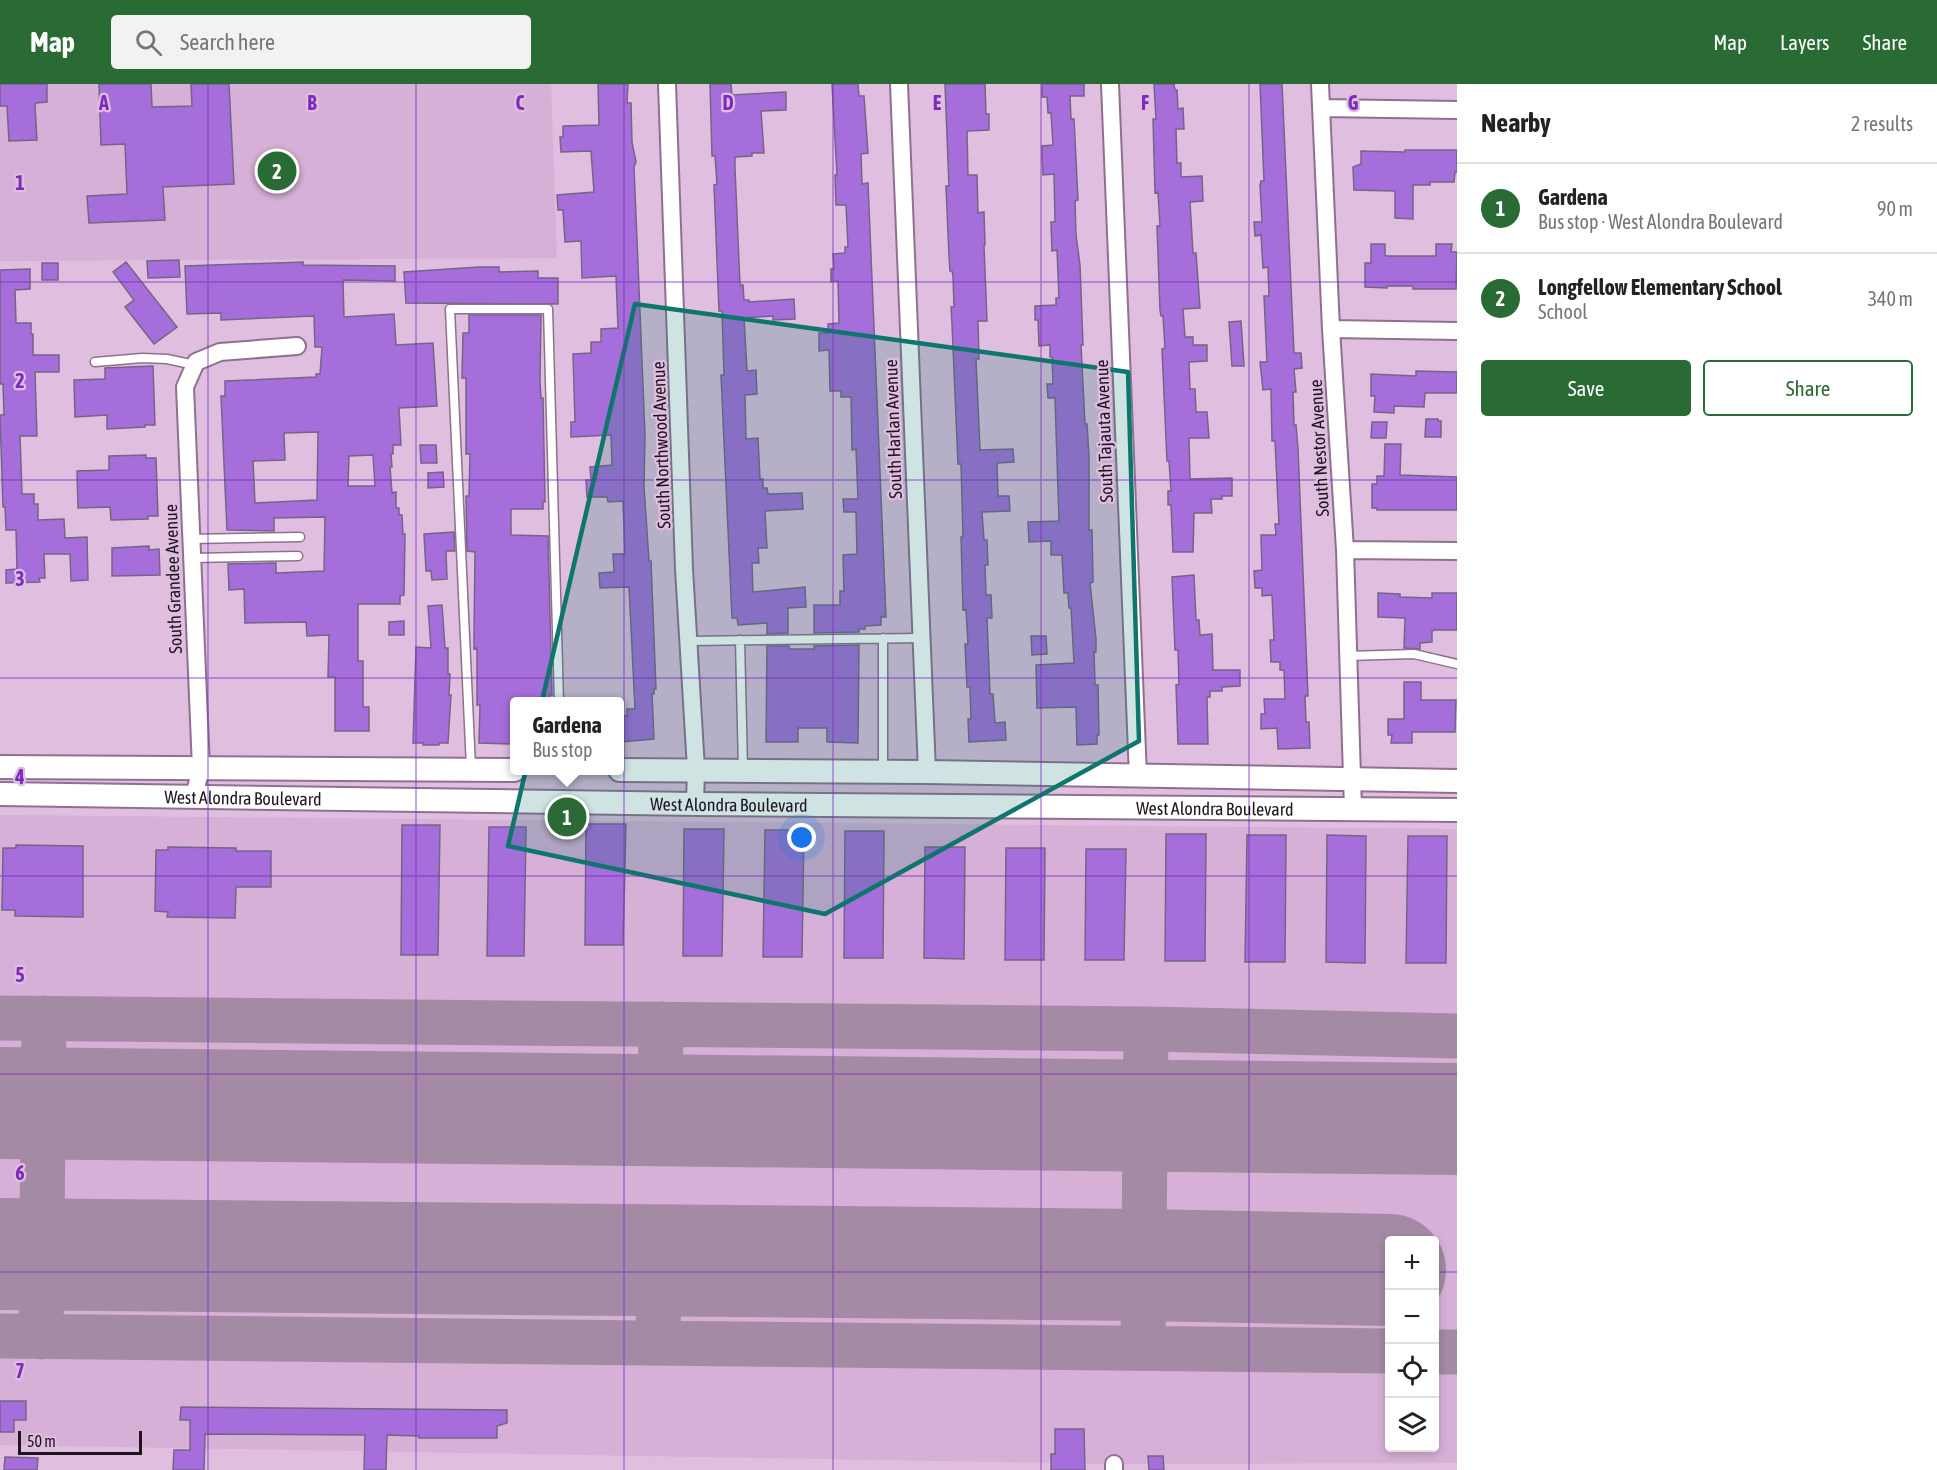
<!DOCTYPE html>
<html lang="en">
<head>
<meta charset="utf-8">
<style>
  :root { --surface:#fff; --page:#f2f2f2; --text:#222; --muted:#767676; --line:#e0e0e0; --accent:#2a6a34 }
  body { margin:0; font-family:"Asap Condensed",sans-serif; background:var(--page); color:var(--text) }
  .controls { position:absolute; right:18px; bottom:18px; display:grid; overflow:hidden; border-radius:6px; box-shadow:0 3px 9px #0003 }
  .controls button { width:54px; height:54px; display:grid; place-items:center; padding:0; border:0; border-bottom:2px solid var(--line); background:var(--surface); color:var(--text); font:30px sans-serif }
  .scale { position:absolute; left:18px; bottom:15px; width:124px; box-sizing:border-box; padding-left:6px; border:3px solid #201420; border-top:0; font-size:16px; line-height:21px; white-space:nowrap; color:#201420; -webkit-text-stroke:4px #dfbedf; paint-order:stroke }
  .you { position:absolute; left:802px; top:754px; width:21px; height:21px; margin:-15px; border:4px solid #fff; border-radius:50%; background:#1a73e8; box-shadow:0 0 0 9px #1a73e833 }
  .badge { display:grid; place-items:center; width:39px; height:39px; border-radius:50%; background:var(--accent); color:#fff; font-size:20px; font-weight:700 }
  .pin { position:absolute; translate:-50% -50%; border:3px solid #fff; box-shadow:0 2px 6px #0006 }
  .popup { position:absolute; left:510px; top:613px; width:114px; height:78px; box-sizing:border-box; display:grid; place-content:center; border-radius:6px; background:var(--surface); filter:drop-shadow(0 2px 4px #0005); font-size:20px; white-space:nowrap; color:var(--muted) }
  .popup b { font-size:22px; color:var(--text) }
  .popup::after { content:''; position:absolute; left:50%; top:100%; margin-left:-12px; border:12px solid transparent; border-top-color:var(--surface) }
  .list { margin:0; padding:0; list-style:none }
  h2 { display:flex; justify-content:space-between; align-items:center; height:78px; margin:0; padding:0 24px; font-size:26px }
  h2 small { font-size:20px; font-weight:400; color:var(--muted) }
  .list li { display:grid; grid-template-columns:39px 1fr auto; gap:18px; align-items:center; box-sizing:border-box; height:90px; padding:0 24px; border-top:2px solid var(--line) }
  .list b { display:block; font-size:22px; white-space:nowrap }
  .list p { margin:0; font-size:20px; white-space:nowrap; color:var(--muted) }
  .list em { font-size:20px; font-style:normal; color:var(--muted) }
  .actions { display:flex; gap:12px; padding:18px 24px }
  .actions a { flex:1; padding:14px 0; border:2px solid var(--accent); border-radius:6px; text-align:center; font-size:21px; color:var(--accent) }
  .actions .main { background:var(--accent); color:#fff }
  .icon { flex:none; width:33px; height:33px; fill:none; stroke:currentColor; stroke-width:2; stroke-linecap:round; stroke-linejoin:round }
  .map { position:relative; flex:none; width:1457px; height:1386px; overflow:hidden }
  header { display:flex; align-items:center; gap:36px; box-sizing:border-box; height:84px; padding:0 30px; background:var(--accent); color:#fff }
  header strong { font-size:28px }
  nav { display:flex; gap:33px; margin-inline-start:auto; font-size:21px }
  .search { width:420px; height:54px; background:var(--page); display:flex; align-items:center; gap:15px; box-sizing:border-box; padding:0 21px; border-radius:6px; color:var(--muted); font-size:22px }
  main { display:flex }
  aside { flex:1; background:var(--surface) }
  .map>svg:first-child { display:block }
  .built { fill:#d6b0d6; fill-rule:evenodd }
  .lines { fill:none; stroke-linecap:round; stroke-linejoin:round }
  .taxiway { stroke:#a48aa4; stroke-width:45 }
  .runway { stroke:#a48aa4; stroke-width:112 }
  .building { fill:#a66eda; stroke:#756488; stroke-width:1.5; fill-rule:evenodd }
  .lane-casing { stroke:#8f718f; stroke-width:11 }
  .street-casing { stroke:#8f718f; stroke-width:20 }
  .secondary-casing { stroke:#8f718f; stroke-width:26 }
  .lane { stroke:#fff; stroke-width:8 }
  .street { stroke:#fff; stroke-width:16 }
  .secondary { stroke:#fff; stroke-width:22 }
  .marked { fill:#0f766e; fill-opacity:0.2; stroke:#0f766e; stroke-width:4.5; stroke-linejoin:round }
  .grid { fill:none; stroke:#7b2cbf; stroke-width:1.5; stroke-opacity:0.55 }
  .labels { text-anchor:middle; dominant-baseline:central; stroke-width:4.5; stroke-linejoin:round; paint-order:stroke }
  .street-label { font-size:18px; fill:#201420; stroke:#dfbedf }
  .grid-label { font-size:20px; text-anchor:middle; font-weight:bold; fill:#7b2cbf; stroke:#dfbedf; stroke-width:4.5; stroke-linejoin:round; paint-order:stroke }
</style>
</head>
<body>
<header>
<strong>Map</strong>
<div class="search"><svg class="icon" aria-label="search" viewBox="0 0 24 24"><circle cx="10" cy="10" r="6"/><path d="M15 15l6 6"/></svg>Search here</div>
<nav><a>Map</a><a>Layers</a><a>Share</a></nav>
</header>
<main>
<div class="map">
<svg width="1457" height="1386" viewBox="0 0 1457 1386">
  <rect width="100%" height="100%" fill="#dfbedf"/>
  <path class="built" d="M0 0H551L557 174 0 177Z
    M0 731 1457 745V1379L1114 1380 0 1361ZM1390 1156H1434V1364H1390Z"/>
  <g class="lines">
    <path class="taxiway" d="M0 934 1146 945 1457 952
      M660 1026 661 940
      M0 1252 1390 1267
      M41 1253 44 934
      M658 1258 659 1177
      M1143 1264 1146 945
      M1434 1268H1457"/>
    <path class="runway" d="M0 1019 1457 1035
      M0 1170 1144 1181 1390 1186"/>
  </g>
  <path class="building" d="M0 0H47V18L36 19 35 21 37 56 9 57 7 22H0Z
    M99 0H151L152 23 192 22 191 0H229L234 100 163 103 165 136 89 139 87 112 127 110 125 60 101 61Z
    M598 0H628L627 19H631L632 58 636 78 634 83 645 350 644 402 649 477H651L656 605H654V610H652L654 655 620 658V632H627V625H635L629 503 600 504 599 489 614 488 613 470H625L623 417 608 418 607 413H587L586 396H591L590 383 612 381 611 351 571 353V338H575L573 270 591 269V258H601V245L618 244 616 192 582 194 581 157 565 158 563 126H558L557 111 594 108 591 67 561 68 560 53H563V42L599 41Z
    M710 0H731L732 11 786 8V26L761 27 764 69H752V72L735 73V84L740 201H743L744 216H749V218L794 215 795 235 773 236V232L744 234 747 287 756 286 757 310 745 311 746 355 758 354 760 395H763V404H767L768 410 802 409 803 425 765 427 767 464H758L759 479H752L753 508 805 503 806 523 788 524V549L767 550V539L738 541 737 534H732L721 291H724L722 227H719L714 101 717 100 715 72H712Z
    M832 0H858L859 12H864L868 69 861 70 862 100 868 99 886 533H881V541L865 542V545H859V548L814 549V521H840V507H844L843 471 857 470 856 428H844L843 415H858L856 365 852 366 851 313H841V307H830L829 266 819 267V249H828V240L839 239 838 197 831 198V185H834L833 170 845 169V163H848L846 121H836L835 91H837Z
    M945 0H985L986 30H989V46L967 47 968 91H977L978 129 984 128 985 161 984 162 987 237H978L979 275H976L980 366 1013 365 1014 378 997 379 998 412H1009L1010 427 982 428 984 456H987L988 481H985L986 511H991L992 534H987L990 610H993L995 639 1005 638 1006 656 969 658 968 635H971L970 603H967L965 560H968L967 543 966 525 963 526 961 453H963L961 380H958L952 240 951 223H954L953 192 952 187H950L949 172 946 102H949Z
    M1042 0H1084V12H1070L1071 35H1074L1078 116 1075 117 1076 151 1080 181 1083 261H1081L1085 340H1087L1089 372V446H1092L1093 498 1090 499 1096 555V568H1094L1095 601H1098L1099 651H1097V660L1077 661 1076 623 1037 624 1036 581 1074 579 1071 524H1069L1068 509H1064L1062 471H1051V457L1029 458 1028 438 1059 437 1055 314H1048L1047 300H1053L1052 273H1050V261L1039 262 1038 236H1035V222L1056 221V214H1059L1057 166 1052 167 1051 138H1055L1054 90 1043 91 1042 71V62L1053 61 1051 29H1048L1047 13H1042Z
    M1154 0H1174L1175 6H1177L1178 25 1183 24 1184 45H1176L1177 79H1181V93L1202 92 1203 117 1190 118 1193 169H1196L1200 224 1183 225 1185 253H1193V261H1207V277L1189 278 1190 305H1195L1196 328H1207L1209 354H1189L1190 395 1232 394V412H1222V415H1211L1212 429H1194L1193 468H1173L1171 421H1168V407H1171L1169 377H1167L1162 265 1165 264 1163 232H1161L1160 226 1157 142H1160L1158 108 1155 109 1153 35H1156Z
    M1260 0H1282L1294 269H1301L1302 284 1294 285 1296 308H1293L1294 341H1296L1298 364 1308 612H1305L1306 638H1309L1310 664 1278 665 1277 644 1261 645V630H1265L1264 615H1285L1284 586H1280V578H1271L1270 556H1274L1272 511 1262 512V504H1255L1254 487 1262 486 1261 451H1276L1275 440H1279L1275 357H1272L1271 305 1263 306 1260 278H1267L1264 212H1269L1268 183 1263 184 1261 151 1255 152 1254 138H1262L1260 101 1261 97H1264Z
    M1405 66H1457V88H1455L1454 98H1430V101H1413V135L1395 134V107L1354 106 1353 83 1361 80V67L1405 68Z
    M1371 160H1385V171L1387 172H1436V160H1452L1451 168H1457L1456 205H1413V202H1387V204L1365 203V179H1371Z
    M179 176 180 193 148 194 147 177Z
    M126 178 177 243 154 260 125 223 134 216 113 188Z
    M303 178V181L395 182V197L343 196 344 233 394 230 396 261 433 259 437 322 399 324 401 361H393V370H391L392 383H390L392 409 396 408V424H399V431H402L403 450H405L404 511 400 512V520H358V577H363V623H369V647H335V593H328L329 551 307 552 306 538 245 539 244 505 229 506 228 480 276 479V489L324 487 325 433 274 434V447L227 446 221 312H225V297L316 293V290H320L322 263H315L314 232 221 236V229L187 230 185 182ZM318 348 317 416 255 419 253 377 285 376 284 349ZM373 371 375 402H348L349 372Z
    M42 179H58V196H42Z
    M479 183H499V188L538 187V194H558V220L406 219 404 188Z
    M30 185V205L15 206 16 239H31V250H33V271H59V288H35L37 352H20L22 410H34V420H38V436L64 435 65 454 87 453 88 496 71 497 70 470H44L45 494H39L40 498 6 499V486L17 485 16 446H6L5 423H3L0 331H4L3 300H0V186Z
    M469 231H541L540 297 541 314H543L545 418H543V425H511V451L548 452 552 611H550V617L514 618V660L479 659 480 621H477V564L474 565V550L475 468 467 467 466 412H469L470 370H466V294H462L463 249H469Z
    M1241 237 1244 282H1232L1229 238Z
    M153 282 155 341H145V343L107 345V331L75 333 74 296 105 295V284Z
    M1416 287 1457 288V309H1425L1424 323 1394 322V329L1374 328 1375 312H1371V290L1416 292Z
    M1426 335H1438V337H1441V353H1425Z
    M1372 338H1387L1386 354H1371Z
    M1385 360H1401L1400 391 1457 393V426H1377V424H1372V400H1377V392H1384Z
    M420 361H436L437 379H421Z
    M146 371V374H156L158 432H148V435L111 436 110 423 78 424 77 387 109 386V372Z
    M443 388 444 403 428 404V389Z
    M454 448 455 467H446L447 495 432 496 431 487H426L424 450Z
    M149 462V466L159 465 160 491 112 492V464Z
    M1194 491 1196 536H1199L1200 551 1212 550 1213 586H1240V602L1222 603V607H1210V613H1207L1208 660H1178L1176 601 1179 600 1178 566H1175L1172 493Z
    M1378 509 1400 510V513L1432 514V509H1457V546H1435L1432 547V558L1420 559V565L1404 564 1405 534 1378 533Z
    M442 521 445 564H448V590H450L449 611H451L448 659H439V661H423V659H413L416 563 431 564 428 522Z
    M404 537V551H389V538Z
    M1031 552H1046L1047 570 1032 571Z
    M859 561 858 659 827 658V644H798V658H766L767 562H789V565H814V562Z
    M1404 598H1421V616H1456L1455 648H1412V659H1391L1392 651H1388V635H1404Z
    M586 740H626L623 861H585Z
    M402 741H440L438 871H401Z
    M489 743H526L524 872H487Z
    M684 745H724L722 872H683Z
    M765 746H804L802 873H763Z
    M845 747H884L883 874H844Z
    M1166 750H1206L1205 877H1165Z
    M1247 751H1286L1285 878H1245Z
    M1327 751 1366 752 1365 879 1326 878Z
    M1408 752H1447L1446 879H1406Z
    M16 761 83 762V833L15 832V826H2L3 764H16Z
    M168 763 236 764V767H271V803H236L235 834 167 833 168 828 155 827 156 766H168Z
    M925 763H965L964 875 924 874Z
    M1006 764H1045L1044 876H1005Z
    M1086 765H1126L1124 876H1085Z
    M0 1317H26V1336H14V1348H0Z
    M181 1323 507 1326V1339L497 1342V1354H419V1352L387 1351 386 1386H364L365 1351 205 1350 204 1386H173L174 1366H190V1336H180Z
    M1055 1345H1084L1085 1386H1051V1370H1055Z
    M1148 1372H1163L1164 1386H1149Z
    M5 1373 38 1374 37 1386H4Z"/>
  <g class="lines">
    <g class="lane-casing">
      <path id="lane" d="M95 278 142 274 167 275 195 281
        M191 455 300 453
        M192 474 298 472
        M883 554V687
        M740 556 743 685
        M689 557 921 554
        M1348 572 1414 570 1457 580
        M471 684 450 225H548L559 618"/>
    </g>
    <g class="street-casing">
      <path id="street" d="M667 0 684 485 696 685 695 720
        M899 0 927 688
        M1110 0 1138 693
        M1320 0 1331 245 1345 466 1353 725
        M1321 24 1457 26
        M1331 245 1457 247
        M1345 466 1457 467
        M194 712 201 684 185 303 196 278 220 268 297 262
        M1114 1380V1386"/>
    </g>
    <g class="secondary-casing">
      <g id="secondary">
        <path d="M0 683 514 686"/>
        <path d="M620 686 927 688 1457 697"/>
        <path id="s1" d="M0 710 695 720 1457 726"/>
      </g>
    </g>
    <use href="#lane" class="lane"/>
    <use href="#street" class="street"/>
    <use href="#secondary" class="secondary"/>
  </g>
  <path class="marked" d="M635 220 1128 288 1139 657 825 830 508 762Z"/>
  <path class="grid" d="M208 0V1386M416 0V1386M624 0V1386M833 0V1386M1041 0V1386M1249 0V1386M0 198H1457M0 396H1457M0 594H1457M0 792H1457M0 990H1457M0 1188H1390M1434 1188H1457"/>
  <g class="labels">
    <g class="street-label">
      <text transform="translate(893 345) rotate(-92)">South Harlan Avenue</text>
      <text transform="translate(1104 347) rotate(-92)">South Tajauta Avenue</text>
      <text transform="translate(661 361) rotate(-92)">South Northwood Avenue</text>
      <text transform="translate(1319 364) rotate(-93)">South Nestor Avenue</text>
      <text transform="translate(173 495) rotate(-92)">South Grandee Avenue</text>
      <text stroke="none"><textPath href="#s1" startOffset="243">West Alondra Boulevard</textPath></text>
      <text stroke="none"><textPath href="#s1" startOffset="729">West Alondra Boulevard</textPath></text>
      <text stroke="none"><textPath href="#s1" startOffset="1215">West Alondra Boulevard</textPath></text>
    </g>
  </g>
  <g class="grid-label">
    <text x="104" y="26">A</text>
    <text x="312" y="26">B</text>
    <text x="520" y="26">C</text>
    <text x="728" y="26">D</text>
    <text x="937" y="26">E</text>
    <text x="1145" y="26">F</text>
    <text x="1353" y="26">G</text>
    <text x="20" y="106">1</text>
    <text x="20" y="304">2</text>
    <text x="20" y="502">3</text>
    <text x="20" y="700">4</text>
    <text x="20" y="898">5</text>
    <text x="20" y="1096">6</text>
    <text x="20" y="1294">7</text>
  </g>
</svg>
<div class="controls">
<button>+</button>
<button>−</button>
<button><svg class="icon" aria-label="locate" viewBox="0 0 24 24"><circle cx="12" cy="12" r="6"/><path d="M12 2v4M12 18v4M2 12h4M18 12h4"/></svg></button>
<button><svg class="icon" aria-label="layers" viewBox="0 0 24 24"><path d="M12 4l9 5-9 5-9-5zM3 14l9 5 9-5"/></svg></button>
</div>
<div class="scale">50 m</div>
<div class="you"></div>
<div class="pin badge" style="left:567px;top:733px">1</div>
<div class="popup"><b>Gardena</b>Bus stop</div>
<div class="pin badge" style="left:277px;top:87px">2</div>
</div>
<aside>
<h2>Nearby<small>2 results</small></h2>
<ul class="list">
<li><span class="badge">1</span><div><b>Gardena</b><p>Bus stop · West Alondra Boulevard</p></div><em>90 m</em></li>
<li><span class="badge">2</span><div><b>Longfellow Elementary School</b><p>School</p></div><em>340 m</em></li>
</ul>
<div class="actions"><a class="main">Save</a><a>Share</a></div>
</aside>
</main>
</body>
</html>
